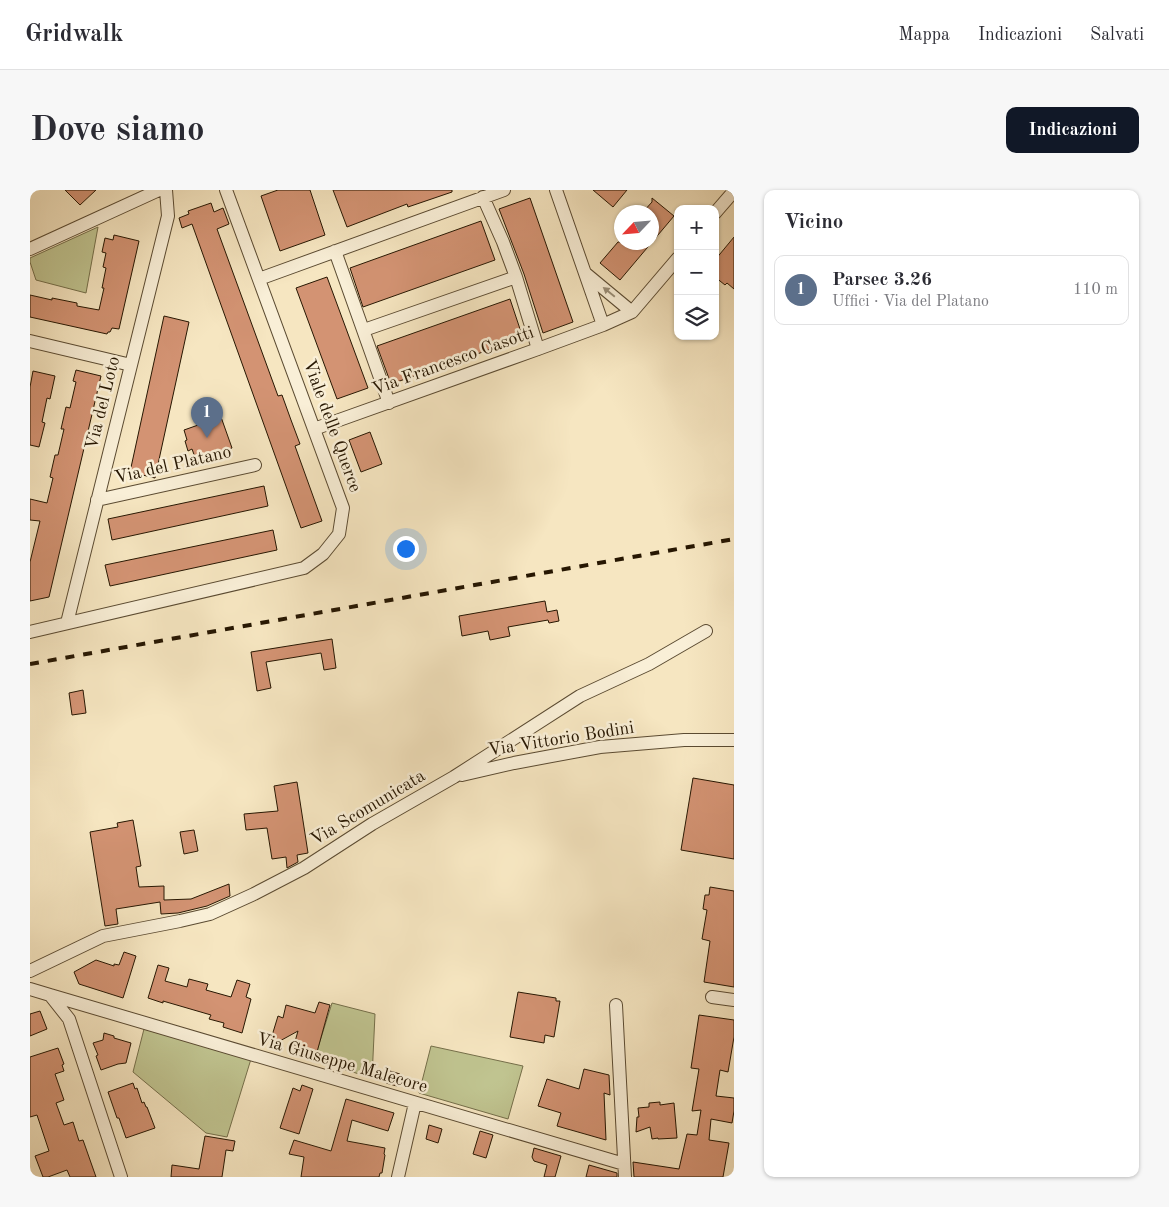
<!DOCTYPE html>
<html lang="it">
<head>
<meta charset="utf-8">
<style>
  :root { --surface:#fff; --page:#f7f7f7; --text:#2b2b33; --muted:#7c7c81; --line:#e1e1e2; --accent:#111827 }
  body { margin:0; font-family:"Old Standard TT",serif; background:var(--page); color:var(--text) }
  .controls { position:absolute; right:15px; top:15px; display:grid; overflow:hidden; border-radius:10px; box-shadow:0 1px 4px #0004 }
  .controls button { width:45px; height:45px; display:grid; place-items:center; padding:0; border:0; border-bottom:1px solid var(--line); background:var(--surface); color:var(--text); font:25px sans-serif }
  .compass { position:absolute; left:584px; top:15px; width:45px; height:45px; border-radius:50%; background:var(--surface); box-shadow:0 1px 4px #0004; rotate:244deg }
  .you { position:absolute; left:375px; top:358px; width:18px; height:18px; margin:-12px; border:4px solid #fff; border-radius:50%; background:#1a73e8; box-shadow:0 0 0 8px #1a73e833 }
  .badge { display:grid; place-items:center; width:32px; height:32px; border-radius:50%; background:var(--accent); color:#fff; font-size:16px; font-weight:700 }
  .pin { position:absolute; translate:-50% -41px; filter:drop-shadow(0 1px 2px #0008) }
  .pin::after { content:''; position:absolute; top:26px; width:18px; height:15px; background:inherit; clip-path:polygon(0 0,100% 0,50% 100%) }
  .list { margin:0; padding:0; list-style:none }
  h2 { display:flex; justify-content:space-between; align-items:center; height:65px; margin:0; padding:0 20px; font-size:21px }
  h2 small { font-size:16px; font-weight:400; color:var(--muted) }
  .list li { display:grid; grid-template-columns:32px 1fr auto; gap:15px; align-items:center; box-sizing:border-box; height:70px; margin:0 10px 10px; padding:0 10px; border:1px solid var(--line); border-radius:10px }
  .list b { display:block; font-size:19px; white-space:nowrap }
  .list p { margin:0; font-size:16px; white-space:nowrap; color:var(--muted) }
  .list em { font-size:16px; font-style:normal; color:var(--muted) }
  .icon { flex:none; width:28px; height:28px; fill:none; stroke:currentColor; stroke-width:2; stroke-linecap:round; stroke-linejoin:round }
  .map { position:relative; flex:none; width:704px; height:987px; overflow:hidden; border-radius:10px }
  header { display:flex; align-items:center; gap:30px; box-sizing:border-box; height:70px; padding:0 25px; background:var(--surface); border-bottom:1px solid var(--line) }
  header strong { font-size:24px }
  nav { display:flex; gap:28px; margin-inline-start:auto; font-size:18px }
  .intro { display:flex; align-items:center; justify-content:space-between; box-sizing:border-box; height:120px; padding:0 30px }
  h1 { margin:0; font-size:35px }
  .button { padding:12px 22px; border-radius:10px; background:var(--accent); color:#fff; font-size:18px; font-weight:700 }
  main { display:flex; gap:30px; padding:0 30px }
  aside { flex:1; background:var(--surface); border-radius:10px; box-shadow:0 1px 4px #0004 }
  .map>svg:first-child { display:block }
  .green { fill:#c0c490; stroke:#746e49 }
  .building { fill:#d39373; stroke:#271702 }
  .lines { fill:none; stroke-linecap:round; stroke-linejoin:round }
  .street-casing { stroke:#5b4b32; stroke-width:14 }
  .street { stroke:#f9efd7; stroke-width:12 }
  .rail { stroke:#271702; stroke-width:4; stroke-dasharray:9 9; stroke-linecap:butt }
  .oneway { fill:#9a8e77 }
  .labels { text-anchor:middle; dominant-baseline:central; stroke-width:5; stroke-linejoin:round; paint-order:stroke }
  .street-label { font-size:18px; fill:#271702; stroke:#f9efd7 }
</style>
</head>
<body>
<header>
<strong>Gridwalk</strong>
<nav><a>Mappa</a><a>Indicazioni</a><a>Salvati</a></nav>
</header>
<div class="intro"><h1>Dove siamo</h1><a class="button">Indicazioni</a></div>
<main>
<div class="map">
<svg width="704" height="987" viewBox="0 0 704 987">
  <rect width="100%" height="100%" fill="#f6e6c1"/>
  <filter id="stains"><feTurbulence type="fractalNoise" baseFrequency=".004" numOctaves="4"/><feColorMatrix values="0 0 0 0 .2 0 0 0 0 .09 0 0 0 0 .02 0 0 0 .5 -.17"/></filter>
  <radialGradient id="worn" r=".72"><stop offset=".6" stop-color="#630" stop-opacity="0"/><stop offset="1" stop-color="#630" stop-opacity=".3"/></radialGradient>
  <path class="green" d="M68 37 56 103 6 90 0 72V68Z
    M302 813 345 824 342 888 284 870Z
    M114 839 221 869 197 947 176 943 103 882Z
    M401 856 493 876 478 929 389 903Z"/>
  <path class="building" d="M35 0H66L50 15Z
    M248 0H280L295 45 250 61 231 6Z
    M303 0H422V2L378 17 377 14 317 37Z
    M563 0H597L583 17Z
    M500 8 543 132 513 143 494 84 469 19Z
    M622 8 644 26 590 90 570 73 588 52H622V22H613L622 12Z
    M181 13 184 22 193 18 199 34 187 39 248 206 252 205 261 230 270 254 265 256 292 331 271 338 162 34 152 38 149 28 159 24 158 21Z
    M451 31 465 70 333 117 320 78Z
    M84 45 109 51 89 139 82 138 80 142H78L77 144 0 127V105L22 110V108L47 113V116L69 120 74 98H72L76 78 73 77 76 63 72 62 75 48 83 50Z
    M704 47V99L697 93 695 95 685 87V70Z
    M297 87 338 198 307 209 266 98Z
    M480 109 493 148 361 194 347 156Z
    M134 126 159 132 125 288 100 282Z
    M46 180 71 186 19 407 0 411V372L10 331 0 330V309L17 313 23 288 20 287 25 265H28L34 239H31L36 217 40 218 46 192 43 191Z
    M3 181 25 186 20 209 17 208 12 232 15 233 9 257 0 255V197Z
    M191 227 202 258 193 261 185 269 175 267 166 270 162 259 158 261 155 251 157 250 154 240Z
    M340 242 352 274 331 282 319 250Z
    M234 296 238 316 82 350 78 329Z
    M243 340 247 360 80 396 75 375Z
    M515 411 517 422 527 420 529 431 519 433 518 430 478 437 480 446 460 450 458 441 432 446 429 426Z
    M302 449 306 478 294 480 291 463 236 472 241 498 227 501 221 462Z
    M53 500 56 523 42 525 39 503Z
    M663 588 704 595V669L651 660Z
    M267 592 278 663 267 665 268 672 257 678 256 667 242 669 237 638 216 640 214 624 248 621 244 596Z
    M103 630 111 676 106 677 109 697 134 696V710L161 709 199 694 200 706 177 716 148 723 131 724 130 712 86 719 88 734 75 736 60 642 88 637 87 633Z
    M164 640 168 661 154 664 150 642Z
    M680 697 704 701V797L674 792 680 751 672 749 677 720 673 719 675 705H679Z
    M94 762 106 766 93 808 49 794 44 782 66 770 84 776V774L89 775Z
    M128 775 139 778 135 791 157 797 159 789 178 794 176 800 201 807 207 790 220 794 216 807 221 809 212 843 193 837 194 833 179 829 181 825 133 811V813L118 808Z
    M488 802 526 808V811H530L524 847 515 845 514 853 480 847Z
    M289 812 300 815 287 862 264 855 268 841 248 852 241 849 248 826 253 828 256 815 285 823Z
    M10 821 17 839 0 846V824Z
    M669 825 704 830V847L698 882 690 880 686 906 704 908V921L702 933 681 929 679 950 699 953 693 987H604L603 972 649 979 657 944 667 945 671 920 662 921 669 879 661 878Z
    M74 843 84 846V848L101 853 96 873 88 874 71 880 66 866 68 865 63 853 73 850Z
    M28 858 34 874 32 875 34 881 25 884 34 910 26 913 34 935 43 932 49 951 53 950 66 987H40L37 980 18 987H13L5 966 19 961 7 925 0 927V867Z
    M554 879 579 885 580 905 574 903 576 950 527 936 531 923 508 916 517 889 549 899Z
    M360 881 370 884 367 896 356 893Z
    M103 893 105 899 107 898 112 913 114 912 116 917H117L125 938 96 948 89 928H87L78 902Z
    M272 895 283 899 269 944 250 938 263 898 270 901Z
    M316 909 364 923 358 941 322 930 317 951 355 958 354 964 355 965 352 983H350L349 987H271L274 967 259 964 264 950 301 961Z
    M630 912V915L644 913 647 948 628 949V948L622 949 620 937 606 942 607 927H609L608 918 619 917V913Z
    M399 935 412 939 408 953 396 949Z
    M450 941 463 945 456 968 443 964Z
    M175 946 205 951 203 961 196 960 192 987H141L142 975 169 979Z
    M504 958 531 966 525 987H514L517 975 504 971 502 967Z
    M559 975 587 983V987H556Z"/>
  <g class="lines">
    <g class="street-casing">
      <path id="street" d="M526 0 573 135
        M453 7 473 52 486 87 508 159
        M685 23 704 1
        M0 59 129 0
        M305 61 359 213
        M555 83 602 122
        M229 89 474 0
        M334 140 486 87
        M0 151 101 175
        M284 239 508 159 573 135 602 122 648 68
        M67 310 225 275
        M37 433 138 26 136 0
        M0 442 274 378 293 364 309 344 313 318 196 0
        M432 585 484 573 570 557 654 550H704
        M0 781 73 746 150 731 180 724 224 704 274 678 342 634 424 587 550 506 619 474 676 441
        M0 799 20 805 39 829 91 987
        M20 805 594 974
        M682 807 704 810
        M586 815 595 987
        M368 987 385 913"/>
    </g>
    <use href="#street" class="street"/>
    <path class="rail" d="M0 474 704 349"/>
  </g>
  <defs><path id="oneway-solid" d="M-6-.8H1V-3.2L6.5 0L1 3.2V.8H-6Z" transform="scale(1.25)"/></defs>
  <use class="oneway" href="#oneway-solid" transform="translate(579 102) rotate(-141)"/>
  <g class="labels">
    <g class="street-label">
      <text transform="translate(423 171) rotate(-20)">Via Francesco Casotti</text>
      <text transform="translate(73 213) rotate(-76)">Via del Loto</text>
      <text transform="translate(302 236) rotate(70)">Viale delle Querce</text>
      <text transform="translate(143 275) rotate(-13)">Via del Platano</text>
      <text transform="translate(531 549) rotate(-9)">Via Vittorio Bodini</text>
      <text transform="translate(338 618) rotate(-31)">Via Scomunicata</text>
      <text transform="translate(312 873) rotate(16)">Via Giuseppe Malecore</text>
    </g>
  </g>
  <rect width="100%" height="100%" filter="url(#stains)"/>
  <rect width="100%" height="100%" fill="url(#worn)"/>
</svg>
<div class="controls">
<button>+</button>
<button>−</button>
<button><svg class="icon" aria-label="layers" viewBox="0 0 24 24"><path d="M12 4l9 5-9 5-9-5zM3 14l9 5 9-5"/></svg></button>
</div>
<svg class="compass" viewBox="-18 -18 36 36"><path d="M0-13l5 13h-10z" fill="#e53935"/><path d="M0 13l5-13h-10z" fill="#7c7c81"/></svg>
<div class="you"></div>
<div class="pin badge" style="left:177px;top:248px;background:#5c6f8a">1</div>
</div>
<aside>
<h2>Vicino<small></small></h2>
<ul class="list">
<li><span class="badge" style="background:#5c6f8a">1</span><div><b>Parsec 3.26</b><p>Uffici · Via del Platano</p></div><em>110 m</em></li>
</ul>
</aside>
</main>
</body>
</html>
